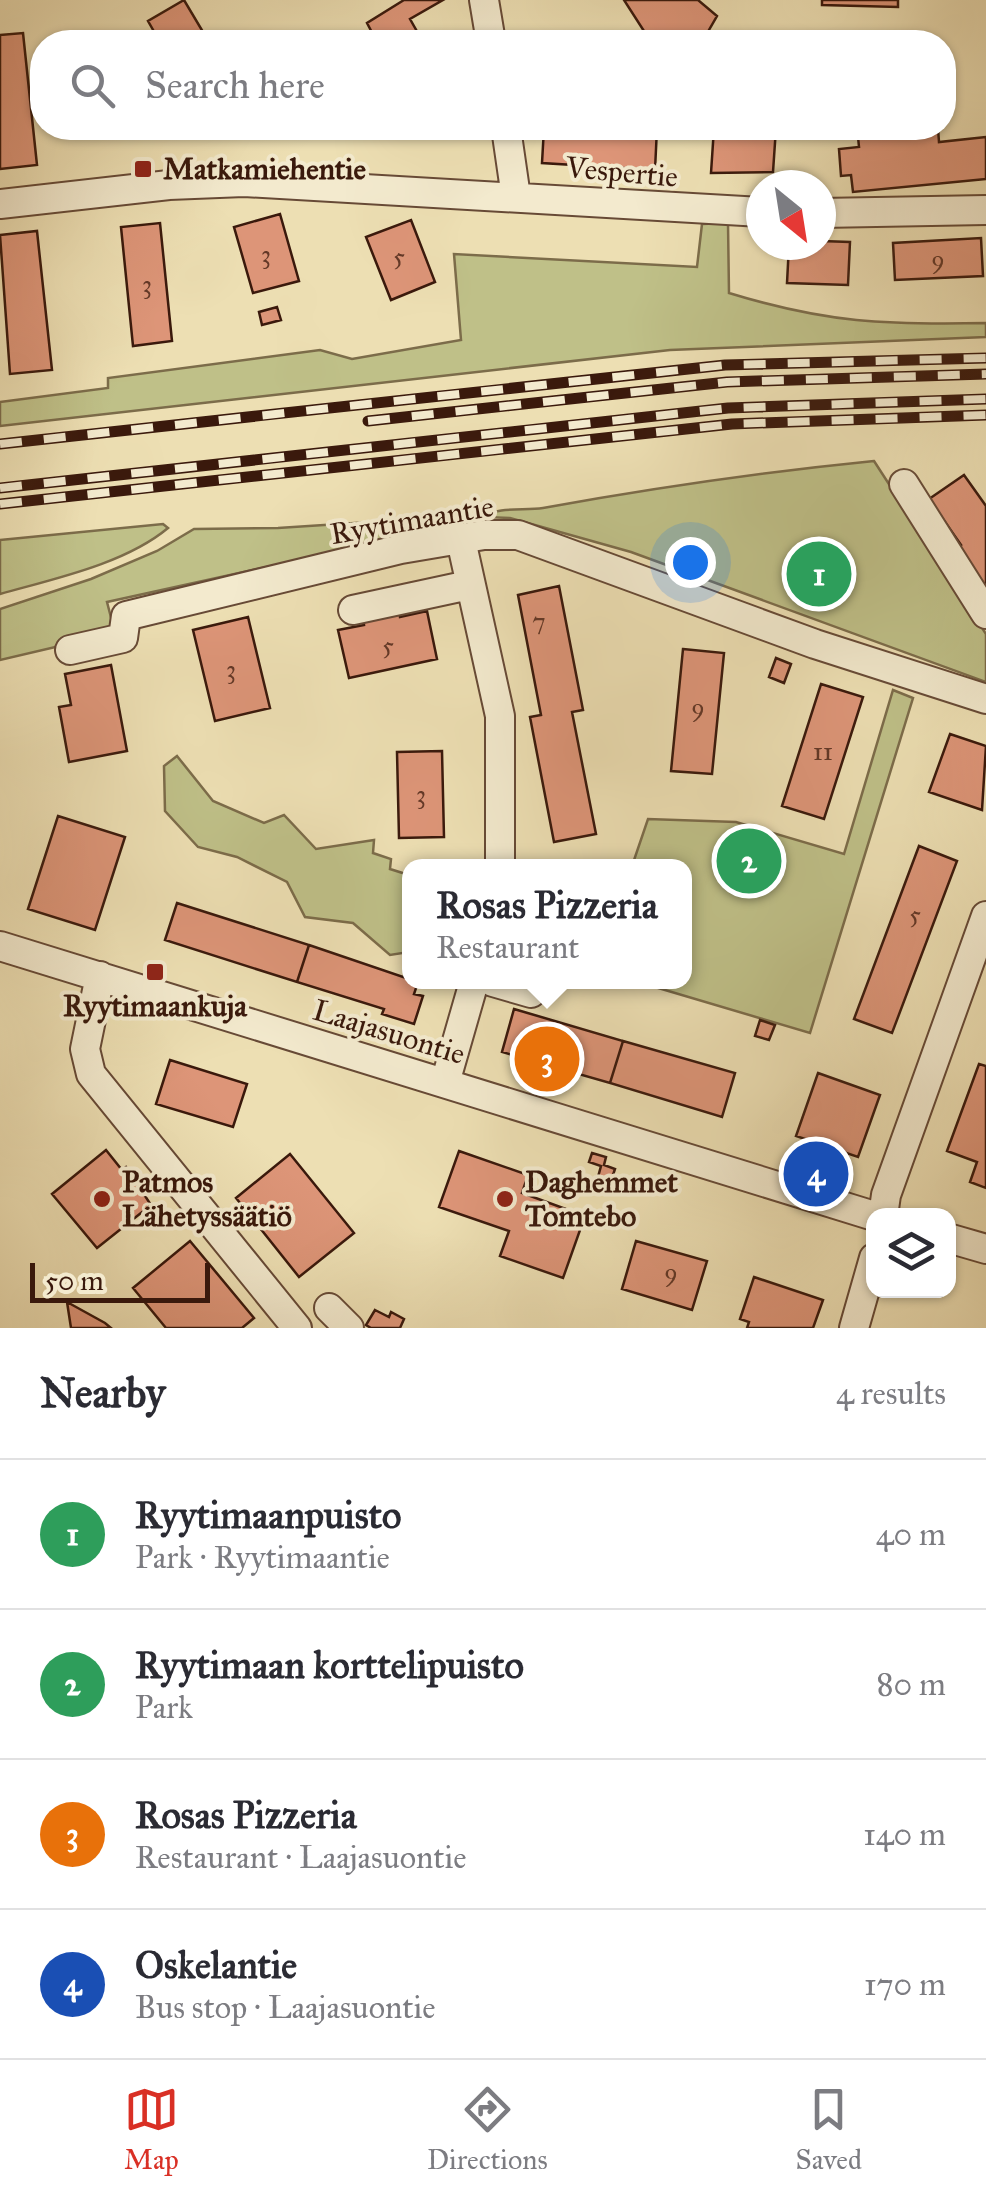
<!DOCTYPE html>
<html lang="en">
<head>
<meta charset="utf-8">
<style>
  :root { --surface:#fff; --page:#f2f2f3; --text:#2b2b33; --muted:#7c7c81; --line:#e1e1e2; --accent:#d93025 }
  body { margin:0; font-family:"IM FELL Great Primer",serif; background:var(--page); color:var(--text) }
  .controls { position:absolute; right:30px; bottom:30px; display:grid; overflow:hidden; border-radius:20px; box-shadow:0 2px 8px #0004 }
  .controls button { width:90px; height:90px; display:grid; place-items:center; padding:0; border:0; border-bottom:2px solid var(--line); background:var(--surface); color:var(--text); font:50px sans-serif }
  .compass { position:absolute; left:746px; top:170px; width:90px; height:90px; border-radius:50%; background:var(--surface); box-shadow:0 2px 8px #0004; rotate:150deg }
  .scale { position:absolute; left:30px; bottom:25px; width:180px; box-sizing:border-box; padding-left:10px; border:5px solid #3a190c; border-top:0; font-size:28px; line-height:35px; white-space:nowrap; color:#3a190c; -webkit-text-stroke:8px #f3eace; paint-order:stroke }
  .you { position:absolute; left:690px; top:562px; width:35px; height:35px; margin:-25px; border:8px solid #fff; border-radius:50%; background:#1a73e8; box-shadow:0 0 0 15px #1a73e833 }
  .badge { display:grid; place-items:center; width:65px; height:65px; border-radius:50%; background:var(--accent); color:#fff; font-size:32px; font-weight:700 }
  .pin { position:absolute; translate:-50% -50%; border:5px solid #fff; box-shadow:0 2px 10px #0006 }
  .popup { position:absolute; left:402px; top:859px; width:290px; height:130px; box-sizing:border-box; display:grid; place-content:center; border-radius:20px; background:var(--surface); filter:drop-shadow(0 2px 8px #0005); font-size:32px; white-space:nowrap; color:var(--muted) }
  .popup b { font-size:38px; color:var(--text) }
  .popup::after { content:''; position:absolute; left:50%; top:100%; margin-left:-20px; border:20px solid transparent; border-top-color:var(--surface) }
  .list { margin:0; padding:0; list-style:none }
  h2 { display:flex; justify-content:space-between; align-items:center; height:130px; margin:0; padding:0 40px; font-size:42px }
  h2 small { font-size:32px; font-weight:400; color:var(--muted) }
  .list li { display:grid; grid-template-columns:65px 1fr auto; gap:30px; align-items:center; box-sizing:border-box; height:150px; padding:0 40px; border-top:2px solid var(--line) }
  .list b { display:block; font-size:38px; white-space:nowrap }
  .list p { margin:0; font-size:32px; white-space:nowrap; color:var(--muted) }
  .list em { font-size:32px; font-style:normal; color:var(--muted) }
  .icon { flex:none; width:55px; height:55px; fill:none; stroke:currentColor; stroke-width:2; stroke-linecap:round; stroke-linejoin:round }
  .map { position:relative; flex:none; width:986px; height:1328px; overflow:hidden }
  .search { position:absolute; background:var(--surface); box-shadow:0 2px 8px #0004; left:30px; right:30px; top:30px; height:110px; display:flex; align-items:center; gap:25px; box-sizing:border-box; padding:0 35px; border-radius:40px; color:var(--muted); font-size:38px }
  .sheet { height:730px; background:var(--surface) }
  nav { display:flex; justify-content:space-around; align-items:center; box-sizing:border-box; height:140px; border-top:2px solid var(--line); background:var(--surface); font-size:28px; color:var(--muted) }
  nav a { display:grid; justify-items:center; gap:5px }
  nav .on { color:var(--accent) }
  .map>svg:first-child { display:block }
  .green { fill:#bfc088; stroke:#7c6c4a; stroke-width:2.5 }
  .building { fill:#dd9578; stroke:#3a190c; stroke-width:2.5 }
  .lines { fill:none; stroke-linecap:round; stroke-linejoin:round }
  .minor-casing { stroke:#674a36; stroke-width:32 }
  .minor { stroke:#f3eace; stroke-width:28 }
  .rail-casing { stroke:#3a190c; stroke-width:11 }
  .rail { stroke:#f3eace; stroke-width:8; stroke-dasharray:22; stroke-linecap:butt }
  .poi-dot { fill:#8f2418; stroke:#f3eace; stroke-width:4 }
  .labels { text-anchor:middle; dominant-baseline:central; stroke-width:8; stroke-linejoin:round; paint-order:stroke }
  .number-label { font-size:25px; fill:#633827 }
  .poi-label { font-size:30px; font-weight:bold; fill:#3a190c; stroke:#f3eace; text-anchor:start }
  .street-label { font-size:30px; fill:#3a190c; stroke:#f3eace }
</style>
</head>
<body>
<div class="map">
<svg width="986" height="1328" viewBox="0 0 986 1328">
  <rect width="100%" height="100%" fill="#eddfb3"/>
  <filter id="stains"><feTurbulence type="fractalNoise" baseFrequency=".002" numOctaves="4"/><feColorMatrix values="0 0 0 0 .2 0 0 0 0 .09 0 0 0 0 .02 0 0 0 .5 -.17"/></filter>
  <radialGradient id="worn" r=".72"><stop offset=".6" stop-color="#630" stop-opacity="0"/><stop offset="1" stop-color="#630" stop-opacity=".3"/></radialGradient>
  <path class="green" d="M728 223 729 293C827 323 885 325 986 323V337L670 350 0 426V402L108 388V378L320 350 352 359 461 340 454 254 697 267 702 224Z
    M874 461 986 634V682L631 552 510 518 483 517C499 506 524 511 543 508 654 488 763 472 874 461Z
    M446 517 448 524 431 531 107 602 115 633 0 660V609L91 579 157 551 194 529 278 528Z
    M163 524 168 528C125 564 53 579 0 594V540Z
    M893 690 913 698 810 1033 638 982H684V866H632L648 819 736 822 844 854Z
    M177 756 213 801 264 823 284 815 316 849 374 840 373 853 391 859 390 869 409 875V952L390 955 353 923 305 917 287 882 237 857 198 847 165 811 164 766Z"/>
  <path class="building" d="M184 0 209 42H160L148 21Z
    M404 0H443L410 19 423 42H377L367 23Z
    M624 0H698L717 16 702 42H651Z
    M822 0H898V7L822 5Z
    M23 33 37 165 0 169V35Z
    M544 128H657L655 170 542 163Z
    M714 128H776L773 172 711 173Z
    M890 128H938L939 142 986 137V179L853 192 851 175 841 176 839 149 859 147 858 137 884 135Z
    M280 214 299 281 253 293 234 227Z
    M411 220 435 282 391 300 366 237Z
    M160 223 172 341 133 346 121 227Z
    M37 231 52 370 10 374 0 235Z
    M981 238 983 276 895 280 893 243Z
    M821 241 850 242 848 285 787 283 789 245H821Z
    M277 307 281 320 262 325 259 312Z
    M964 475 986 506V595L955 549 961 545 929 499Z
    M559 586 583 710 572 712 596 834 554 842 530 717 541 715 518 595Z
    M399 610 400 617 427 611 437 659 349 678 338 630 364 625 363 618Z
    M248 617 270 708 215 721 193 630Z
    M683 649 724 653 712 774 671 771Z
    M776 658 791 664 784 683 769 677Z
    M111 665 127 751 69 762 59 707 71 705 65 674Z
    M821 684 863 697 824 819 782 806Z
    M950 734 986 746 982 810 929 792Z
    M442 751 444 837 399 838 397 752Z
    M58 816 125 837 95 930 28 909Z
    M919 846 957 861 892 1033 854 1019Z
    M177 903 309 945 297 982 165 940Z
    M309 945 418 982 414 994 423 996 414 1024 382 1014 384 1009 297 982Z
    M514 1009 623 1041 610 1083 502 1052Z
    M760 1020 775 1025 769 1040 755 1036Z
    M623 1041 735 1073 722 1117 610 1083Z
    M170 1060 247 1084 233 1127 156 1104Z
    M979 1064 986 1066V1188L970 1182 977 1162 947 1151Z
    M818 1073 880 1095 858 1157 796 1136Z
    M106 1150 122 1170 126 1167 151 1205 97 1248 52 1194Z
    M459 1151 528 1175 522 1193 585 1216 563 1278 500 1256 509 1231 439 1207Z
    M592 1153 606 1157 604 1165 615 1169 611 1181 598 1177 601 1166 589 1162Z
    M290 1154 354 1233 299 1277 236 1198Z
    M190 1241 254 1318 242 1328H166L133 1288Z
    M636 1241 707 1261 692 1310 622 1289Z
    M754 1277 823 1300 813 1328H747L749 1322 740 1319Z
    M67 1302 105 1323 111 1328H71Z
    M375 1310 389 1317 391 1312 404 1319 400 1328H371L366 1325Z"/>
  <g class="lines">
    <g class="minor-casing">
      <path id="minor" d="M484 0 491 42
        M506 128 516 197
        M0 204 169 185 244 182 761 212
        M821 213 986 210
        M904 484 986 614
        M461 540 500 716V866
        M353 610 469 585
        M70 650 123 638 126 616 401 549 484 535H518L815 644 986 699
        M0 946 874 1216
        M100 976 85 1049 91 1074 297 1328
        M493 982 531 993
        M445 1083 474 982
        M883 1216 886 1195 986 916
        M948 1238 986 1249
        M329 1308 349 1328
        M854 1328 874 1258"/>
    </g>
    <use href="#minor" class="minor"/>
    <g class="rail-casing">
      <path id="rail" d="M368 421 727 382 986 374
        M0 444 725 365 986 358
        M0 488 728 408 986 399
        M0 504 732 424 986 415"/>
    </g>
    <use href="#rail" class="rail"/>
  </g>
  <g class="poi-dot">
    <rect x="133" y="159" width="20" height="20" rx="5"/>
    <rect x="145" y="962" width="20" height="20" rx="5"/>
    <circle cx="102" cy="1199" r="10"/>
    <circle cx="505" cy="1199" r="10"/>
  </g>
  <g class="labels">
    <g class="number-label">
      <text x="266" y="254">3</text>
      <text x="399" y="256">5</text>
      <text x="938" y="259">9</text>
      <text x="147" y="284">3</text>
      <text x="539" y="621">7</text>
      <text x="388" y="645">5</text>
      <text x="231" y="669">3</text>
      <text x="698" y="707">9</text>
      <text x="823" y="751">11</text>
      <text x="421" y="794">3</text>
      <text x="915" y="914">5</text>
      <text x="671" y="1272">9</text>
    </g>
    <g class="poi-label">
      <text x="163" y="169">Matkamiehentie</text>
      <text x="155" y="1006" text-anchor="middle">Ryytimaankuja</text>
      <text x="122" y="1182">Patmos<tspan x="122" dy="34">Lähetyssäätiö</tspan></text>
      <text x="525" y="1182">Daghemmet<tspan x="525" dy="34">Tomtebo</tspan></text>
    </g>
    <g class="street-label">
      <text transform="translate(622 172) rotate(5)">Vespertie</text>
      <text transform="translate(412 520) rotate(-10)">Ryytimaantie</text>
      <text transform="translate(389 1032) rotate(17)">Laajasuontie</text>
    </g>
  </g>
  <rect width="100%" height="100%" filter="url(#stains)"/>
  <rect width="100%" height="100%" fill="url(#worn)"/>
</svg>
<div class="controls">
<button><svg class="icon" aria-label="layers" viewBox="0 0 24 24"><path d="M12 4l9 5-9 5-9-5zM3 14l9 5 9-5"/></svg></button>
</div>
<svg class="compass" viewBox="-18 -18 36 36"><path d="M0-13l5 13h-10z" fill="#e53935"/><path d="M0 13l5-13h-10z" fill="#7c7c81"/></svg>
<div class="scale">50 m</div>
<div class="you"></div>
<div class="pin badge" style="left:819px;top:574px;background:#2e9e5b">1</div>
<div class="pin badge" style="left:749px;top:861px;background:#2e9e5b">2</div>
<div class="pin badge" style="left:547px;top:1059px;background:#e8710a">3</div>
<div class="popup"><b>Rosas Pizzeria</b>Restaurant</div>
<div class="pin badge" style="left:816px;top:1174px;background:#1a4fb4">4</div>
<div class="search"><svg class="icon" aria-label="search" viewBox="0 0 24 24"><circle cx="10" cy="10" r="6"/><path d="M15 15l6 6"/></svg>Search here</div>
</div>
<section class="sheet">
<h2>Nearby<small>4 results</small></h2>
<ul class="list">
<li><span class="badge" style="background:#2e9e5b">1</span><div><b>Ryytimaanpuisto</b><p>Park · Ryytimaantie</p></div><em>40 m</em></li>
<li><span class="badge" style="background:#2e9e5b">2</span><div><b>Ryytimaan korttelipuisto</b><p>Park</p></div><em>80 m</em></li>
<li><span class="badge" style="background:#e8710a">3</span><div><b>Rosas Pizzeria</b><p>Restaurant · Laajasuontie</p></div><em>140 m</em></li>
<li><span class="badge" style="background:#1a4fb4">4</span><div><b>Oskelantie</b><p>Bus stop · Laajasuontie</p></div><em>170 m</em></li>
</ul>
</section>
<nav>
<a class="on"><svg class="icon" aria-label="map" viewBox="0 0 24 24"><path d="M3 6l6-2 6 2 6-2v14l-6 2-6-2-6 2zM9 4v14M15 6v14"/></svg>Map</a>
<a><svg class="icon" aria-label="directions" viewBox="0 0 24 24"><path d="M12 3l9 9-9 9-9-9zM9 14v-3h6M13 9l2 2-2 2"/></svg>Directions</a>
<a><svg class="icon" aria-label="saved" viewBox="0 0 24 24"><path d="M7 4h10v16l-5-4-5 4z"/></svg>Saved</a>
</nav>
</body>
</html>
